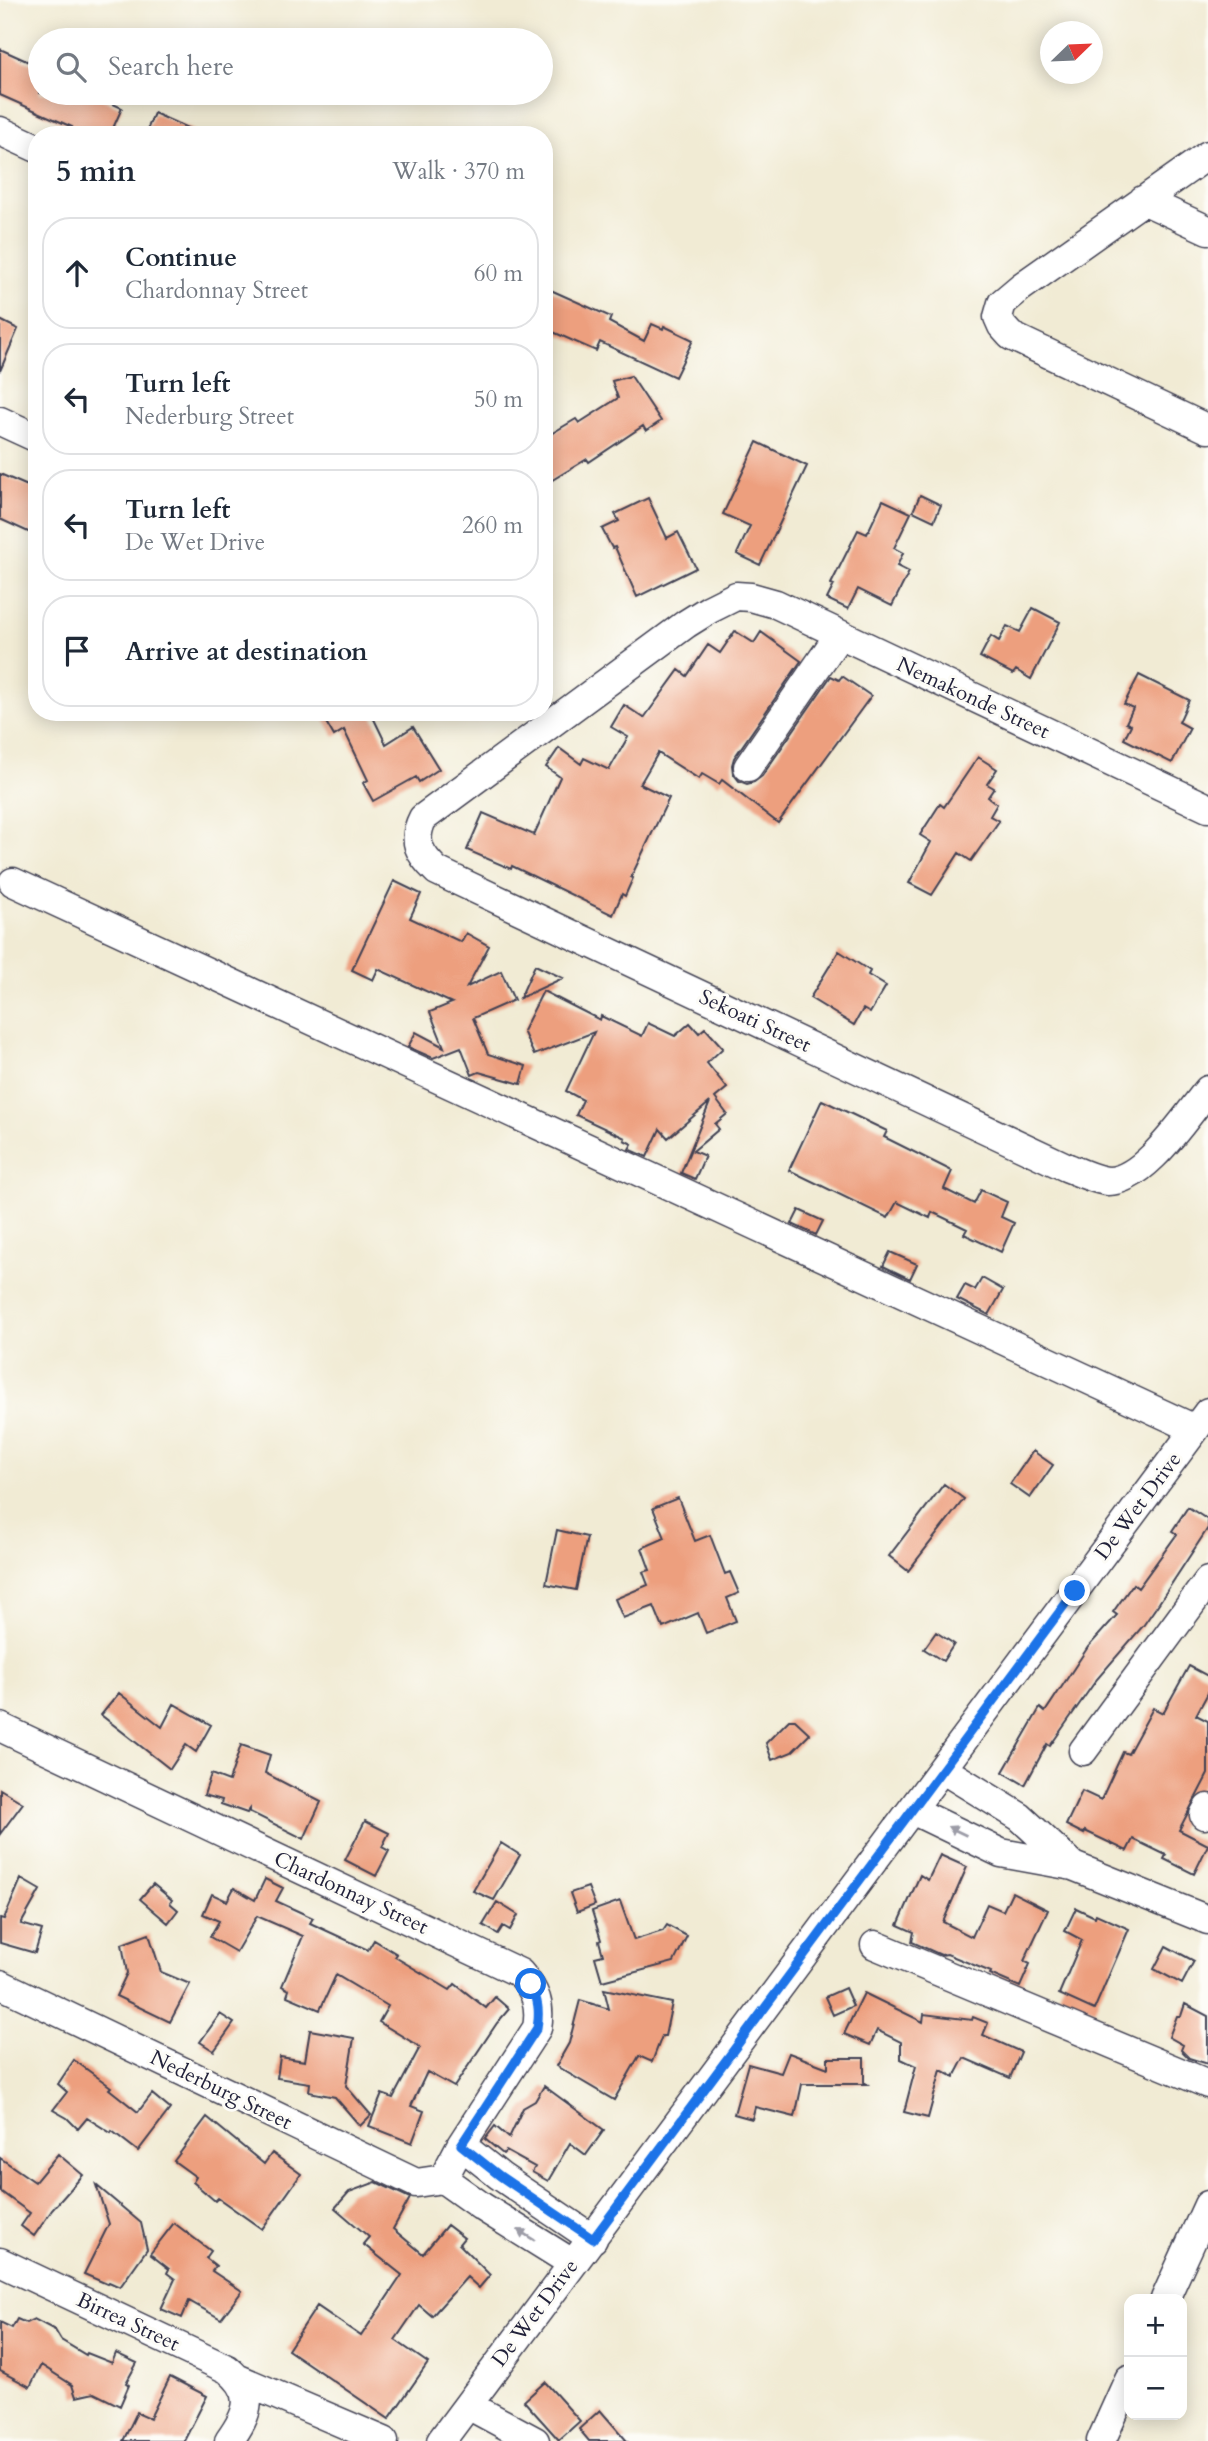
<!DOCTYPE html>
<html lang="en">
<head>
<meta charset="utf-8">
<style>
  :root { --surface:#fff; --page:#f2f2f3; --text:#1f2937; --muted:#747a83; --line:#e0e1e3 }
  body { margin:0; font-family:Cardo,serif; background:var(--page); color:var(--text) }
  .controls { position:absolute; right:21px; bottom:21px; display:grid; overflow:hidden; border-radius:14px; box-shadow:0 4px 18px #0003 }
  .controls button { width:63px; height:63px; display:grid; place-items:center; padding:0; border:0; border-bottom:2px solid var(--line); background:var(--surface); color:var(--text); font:35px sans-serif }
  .compass { position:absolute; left:1040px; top:21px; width:63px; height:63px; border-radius:50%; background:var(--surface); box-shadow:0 4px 18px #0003; rotate:67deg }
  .stop { position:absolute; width:21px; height:21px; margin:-16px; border:5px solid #1a73e8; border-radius:50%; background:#fff }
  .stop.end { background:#1a73e8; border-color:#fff; box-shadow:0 2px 7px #0008 }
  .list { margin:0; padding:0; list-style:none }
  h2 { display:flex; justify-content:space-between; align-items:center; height:91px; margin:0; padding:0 28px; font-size:30px }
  h2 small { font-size:23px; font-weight:400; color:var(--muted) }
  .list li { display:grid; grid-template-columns:46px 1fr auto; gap:21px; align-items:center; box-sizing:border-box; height:112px; margin:0 14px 14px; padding:0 14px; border:2px solid var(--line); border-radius:28px }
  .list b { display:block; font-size:26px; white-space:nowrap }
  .list p { margin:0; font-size:23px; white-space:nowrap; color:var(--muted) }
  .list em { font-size:23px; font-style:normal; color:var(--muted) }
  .icon { flex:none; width:38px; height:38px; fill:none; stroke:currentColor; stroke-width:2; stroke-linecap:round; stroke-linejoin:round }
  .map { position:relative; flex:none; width:1208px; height:2441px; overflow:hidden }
  .search { position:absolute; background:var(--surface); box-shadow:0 4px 18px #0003; left:28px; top:28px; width:525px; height:77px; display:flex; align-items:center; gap:18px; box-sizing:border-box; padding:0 24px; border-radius:38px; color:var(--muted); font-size:26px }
  .panel { position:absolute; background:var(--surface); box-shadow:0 4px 18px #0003; left:28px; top:126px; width:525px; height:595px; border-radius:28px }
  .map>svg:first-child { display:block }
  .building { fill:#ed9f7e }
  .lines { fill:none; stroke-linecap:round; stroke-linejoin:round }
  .minor-casing { stroke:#414052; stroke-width:31 }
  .minor { stroke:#fff; stroke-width:28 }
  .oneway { fill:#9c9ca7 }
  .route { stroke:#1a73e8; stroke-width:9 }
  .labels { text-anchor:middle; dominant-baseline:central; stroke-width:6; stroke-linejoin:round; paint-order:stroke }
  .street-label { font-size:21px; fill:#22223b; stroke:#fdfcf7 }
</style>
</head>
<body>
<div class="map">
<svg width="1208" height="2441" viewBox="0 0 1208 2441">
  <rect width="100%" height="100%" fill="#fdfcf7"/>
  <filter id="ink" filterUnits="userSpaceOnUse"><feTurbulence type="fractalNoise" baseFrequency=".0143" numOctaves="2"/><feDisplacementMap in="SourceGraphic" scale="14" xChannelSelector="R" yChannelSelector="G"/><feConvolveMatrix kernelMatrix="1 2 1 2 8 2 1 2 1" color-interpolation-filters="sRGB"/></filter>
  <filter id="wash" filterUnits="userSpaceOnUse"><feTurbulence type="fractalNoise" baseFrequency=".00686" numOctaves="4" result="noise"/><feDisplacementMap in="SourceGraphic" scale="28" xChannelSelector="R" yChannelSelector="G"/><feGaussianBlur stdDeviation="1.57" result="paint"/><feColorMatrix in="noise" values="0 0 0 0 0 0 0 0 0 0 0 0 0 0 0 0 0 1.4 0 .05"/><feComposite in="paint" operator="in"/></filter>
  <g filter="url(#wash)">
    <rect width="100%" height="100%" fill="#f1ebd4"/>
    <g id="blocks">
      <path class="building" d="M0 49 40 67V93H89L122 108 110 135H81L70 130 72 127 0 95Z
        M154 113 203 135H145Z
        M544 287 611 317 609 322 644 341 652 324 663 329 664 326 693 340 675 377 600 342 596 351 544 328Z
        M0 320 18 329 0 371Z
        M631 376 661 421 646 431 643 426 589 462 587 459 544 485V438L576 419 579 423 618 398 612 381Z
        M757 442 807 466 760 565 737 554 750 526 723 514Z
        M0 474 37 490V536L0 519Z
        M920 495 941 505 934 521 913 511Z
        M648 498 667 538 678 532 696 568 637 597 615 547 612 548 602 529 619 521 615 514Z
        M883 500 911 513 894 548 903 553 897 566 909 572 892 606 858 589 848 609 827 599 834 585 831 584 858 530 867 534Z
        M1033 608 1060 622 1031 679 1016 670 1013 674 980 657 991 636 999 641 1007 626 1020 632Z
        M735 631 754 643 761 632 801 661 734 758 732 765 733 773 739 781 747 784 754 782 762 776 831 676 839 680 842 676 871 696 778 823 722 780 719 784 702 774 699 779 658 753 640 784 669 798 631 877 633 878 625 896 622 894 613 915 512 866 511 869 467 850 483 813 534 835 560 777 546 767 559 748 581 764 584 758 609 770 628 737 611 727 624 705 644 718 679 670 687 676 708 645 720 653Z
        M1139 675 1189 700 1179 722 1190 728 1172 763 1124 739 1131 725 1126 723 1133 708 1124 704Z
        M320 712H373L371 713 386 744 413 727 439 769 419 782 416 777 373 801 363 783 368 780 344 730 334 736Z
        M978 757 997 769 987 784 994 788 988 797 997 804 990 816 999 821 971 861 959 853 932 895 909 883 931 842 920 835 940 804 944 807Z
        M394 881 421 894 410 918 461 942 466 933 489 946 467 987 501 971 514 1000 473 1018 488 1054 526 1066 521 1084 479 1072 472 1075 461 1047 433 1058 408 1047 416 1032 444 1047 430 1012 452 1003 378 969 373 980 352 970Z
        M839 951 870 971 868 975 886 986 870 1013 863 1009 854 1025 810 998Z
        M535 965 563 978 520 998Z
        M543 991 600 1020 601 1016 642 1036 648 1023 675 1036 690 1023 699 1033 705 1028 723 1048 707 1063 727 1088 715 1098 727 1114 715 1124 719 1129 693 1151 705 1156 695 1179 681 1173 710 1102 668 1138 660 1129 647 1157 629 1149 632 1144 624 1140 625 1138 576 1115 583 1100 566 1091 594 1032 534 1055 523 1031Z
        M822 1100 887 1131 884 1137 952 1171 944 1189 974 1204 981 1190 1007 1202 1001 1217 1014 1223 1001 1252 964 1234 967 1229 932 1212 930 1218 897 1202 888 1218 789 1170Z
        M799 1210 823 1221 816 1235 792 1224Z
        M890 1252 917 1264 910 1279 883 1266Z
        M982 1278 1003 1290 989 1315 957 1299 965 1285 975 1290Z
        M1033 1451 1053 1465 1030 1498 1010 1484Z
        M944 1484 964 1499 908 1571 889 1556Z
        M678 1498 695 1541 710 1535 725 1574 730 1572 739 1593 727 1598 736 1621 706 1633 698 1613 663 1628 654 1606 623 1618 615 1599 648 1585 643 1572 650 1570 642 1548 665 1538 653 1508Z
        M1188 1507 1208 1520V1528L1159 1603 1143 1626 1097 1679 1050 1746 1047 1744 1025 1785 1003 1772 1040 1708 1045 1712 1088 1647 1117 1615 1113 1612 1133 1584 1138 1588 1177 1534 1172 1531Z
        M557 1530 587 1537 576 1590 546 1584Z
        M936 1632 954 1644 943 1661 924 1649Z
        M1189 1666 1208 1676V1693L1196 1715 1208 1721V1774L1179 1830 1208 1845 1194 1874 1164 1859 1166 1855 1133 1839 1127 1851 1085 1831 1084 1834 1066 1825 1082 1791 1101 1800 1123 1752 1128 1754 1153 1708 1163 1713Z
        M119 1693 162 1727 174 1704 211 1725 196 1752 186 1745 170 1769 101 1715Z
        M789 1720H795L810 1734 792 1752 772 1760 766 1743Z
        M241 1745 270 1755 265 1773 321 1802 304 1839 250 1812V1809L247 1813 221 1804 222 1800 204 1795 211 1774 229 1781Z
        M0 1789 23 1803 0 1834Z
        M365 1821 389 1833 382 1847 389 1851 376 1876 345 1860Z
        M501 1843 520 1855 494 1900 473 1891Z
        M940 1855 967 1867 943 1922 972 1937 987 1904 1003 1911 1012 1892 1048 1910 1024 1961 1030 1964 1020 1987 990 1974 991 1972 947 1954 941 1955 912 1942 914 1932 898 1925 920 1875 928 1880Z
        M21 1879 40 1890 21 1924 42 1930 35 1953 0 1943V1918L4 1919Z
        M265 1879 283 1888 276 1901 313 1918 310 1923 368 1950 374 1940 397 1954 395 1957 450 1990 455 1984 486 2008 495 1997 509 2009 497 2023 454 2087 427 2072 411 2106 424 2111 412 2143 369 2126 382 2094 393 2098 420 2047 379 2022 388 2006 336 1975 320 2010 287 1996 289 1990 282 1986 303 1936 257 1916 236 1952 210 1937 219 1921 203 1914 212 1894 227 1901 234 1888 255 1900Z
        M153 1884 172 1900 170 1903 178 1910 168 1923 140 1899Z
        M588 1887 595 1905 577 1912 570 1893Z
        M620 1901 634 1940 663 1931 667 1925 687 1936 674 1962 602 1981 595 1957 603 1955 599 1941 601 1940 592 1911Z
        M497 1902 518 1915 510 1930 503 1926 498 1934 483 1925Z
        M1076 1908 1095 1917 1096 1914 1129 1929 1094 2010 1059 1994 1082 1940 1065 1931Z
        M149 1934 161 1972 190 1984 170 2022 116 1996 127 1973 122 1944Z
        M1166 1946 1194 1961 1182 1984 1154 1969Z
        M845 1988 853 2006 833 2015 825 1997Z
        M604 1989 672 2003 665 2036H662L652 2062 639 2056 614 2100 556 2066 569 2043 580 2000 609 2009Z
        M864 1993 923 2022 924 2014 972 2020 973 2017 988 2023 983 2035 1021 2052 1010 2078 964 2058 954 2077 941 2070 928 2118 904 2112 916 2066 901 2059V2042L877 2030 870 2045 844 2034Z
        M1185 2004 1208 2016V2064L1189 2058 1181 2050 1183 2045 1169 2037 1177 2016H1181Z
        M220 2014 234 2023 214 2051 200 2042Z
        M310 2030 354 2038 346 2086 371 2115 360 2126 335 2097 309 2092 310 2083 277 2078 280 2057 305 2061Z
        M789 2053 828 2068V2058H864V2082L867 2084H802L795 2117 755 2107 752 2119 734 2114 748 2064 781 2073Z
        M74 2060 111 2087 109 2089 138 2112 152 2094 170 2109 138 2151 112 2131 111 2133 87 2118 78 2129 67 2118 53 2110 67 2092 58 2084Z
        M544 2086 604 2130 586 2155 570 2143 548 2181 532 2172 535 2167 506 2151 503 2154 485 2139 495 2126 509 2138 523 2108 535 2101Z
        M207 2117 264 2164 272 2153 301 2174 262 2229 218 2198 215 2201 193 2182 196 2177 174 2161Z
        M58 2154 83 2175 52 2210 34 2236 21 2226 30 2213 0 2191V2158L35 2182Z
        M376 2182 410 2198 393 2229 423 2254 447 2225 464 2238 459 2244 490 2275 479 2288 467 2277 432 2316 419 2305 395 2340 428 2363 389 2419 288 2350 317 2306 361 2336 402 2275 363 2244 369 2237 335 2208 349 2192Z
        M96 2185 141 2223 147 2249 120 2287 109 2282 107 2284 84 2274 109 2224Z
        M174 2223 211 2251 206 2258 216 2266 212 2271 242 2291 221 2319 189 2301 182 2318 161 2309 175 2279 167 2273 169 2269 150 2254Z
        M17 2319 26 2323 34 2319 55 2330 61 2340 86 2355 87 2353 112 2363 116 2353 137 2363 126 2383 129 2385 120 2406 94 2393 76 2397 72 2385 41 2365 30 2387 0 2371V2322L12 2328Z
        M170 2377 207 2396 184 2441H123L137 2412 150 2418Z
        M545 2382 580 2421 559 2440 524 2401Z
        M600 2410 627 2441H589L579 2429Z"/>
    </g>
  </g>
  <g filter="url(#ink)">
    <use href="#blocks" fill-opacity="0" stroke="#414052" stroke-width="2"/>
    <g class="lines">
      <g class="minor-casing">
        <path id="minor" d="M0 131 37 148
          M1208 155 1021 287 1002 303 998 317 1002 326 1011 336 1208 429
          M1143 200 1208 230
          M0 421 37 438
          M748 767 839 635
          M1208 808 776 604 751 597 736 596 710 609 686 624 423 818C411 841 420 855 437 871L1066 1167C1079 1172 1095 1180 1108 1181 1145 1181 1186 1116 1208 1090
          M13 882 1195 1429
          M0 1727 520 1973C536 1991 541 2005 537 2028L461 2145 443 2179 416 2183 0 1984
          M1083 1751 1208 1581
          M942 1769 1020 1817 1073 1866
          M912 1810 1001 1853 1073 1866 1208 1920
          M1204 1815 1208 1808
          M875 1945 1208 2084
          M461 2145 500 2176 593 2239
          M443 2179 481 2206 572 2263
          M0 2262 227 2369C257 2393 249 2413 229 2441
          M1165 2299 1208 2205
          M239 2379 384 2441
          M468 2405 535 2441
          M441 2441 1208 1412
          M1101 2441 1129 2379"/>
      </g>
      <use href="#minor" class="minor"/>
    </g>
    <defs><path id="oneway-solid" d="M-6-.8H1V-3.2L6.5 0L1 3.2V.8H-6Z" transform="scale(1.75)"/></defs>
    <g class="oneway">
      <use href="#oneway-solid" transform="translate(957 1831) rotate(-154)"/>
      <use href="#oneway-solid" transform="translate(526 2235) rotate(-148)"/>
    </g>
  </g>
  <g class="lines" filter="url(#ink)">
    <path class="route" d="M531 1984C538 2000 540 2011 537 2028L461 2145 500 2176 593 2239 1075 1591"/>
  </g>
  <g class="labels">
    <g class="street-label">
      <text transform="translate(973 698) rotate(25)">Nemakonde Street</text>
      <text transform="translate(755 1021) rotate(25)">Sekoati Street</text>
      <text transform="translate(1138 1506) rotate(-53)">De Wet Drive</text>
      <text transform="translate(351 1893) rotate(25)">Chardonnay Street</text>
      <text transform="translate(221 2090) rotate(26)">Nederburg Street</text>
      <text transform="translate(535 2313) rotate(-53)">De Wet Drive</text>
      <text transform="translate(128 2322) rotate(25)">Birrea Street</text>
    </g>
  </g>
</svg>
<div class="controls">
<button>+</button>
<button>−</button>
</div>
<svg class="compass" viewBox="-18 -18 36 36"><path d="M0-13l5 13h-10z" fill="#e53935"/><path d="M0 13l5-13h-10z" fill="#747a83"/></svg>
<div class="stop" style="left:531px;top:1984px"></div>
<div class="stop end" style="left:1075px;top:1591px"></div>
<div class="search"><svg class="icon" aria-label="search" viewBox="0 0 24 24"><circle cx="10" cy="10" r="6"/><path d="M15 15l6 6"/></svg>Search here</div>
<section class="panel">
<h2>5 min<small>Walk · 370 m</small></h2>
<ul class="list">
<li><svg class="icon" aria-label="ahead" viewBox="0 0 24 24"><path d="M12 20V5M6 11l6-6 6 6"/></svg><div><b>Continue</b><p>Chardonnay Street</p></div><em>60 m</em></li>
<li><svg class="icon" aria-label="left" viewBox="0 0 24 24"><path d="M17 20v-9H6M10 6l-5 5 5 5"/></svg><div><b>Turn left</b><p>Nederburg Street</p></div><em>50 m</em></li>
<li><svg class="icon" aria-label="left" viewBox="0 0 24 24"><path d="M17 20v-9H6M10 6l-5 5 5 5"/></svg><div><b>Turn left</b><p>De Wet Drive</p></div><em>260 m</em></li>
<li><svg class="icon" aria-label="arrive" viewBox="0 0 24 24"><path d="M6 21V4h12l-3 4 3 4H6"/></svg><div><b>Arrive at destination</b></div></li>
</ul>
</section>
</div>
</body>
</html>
